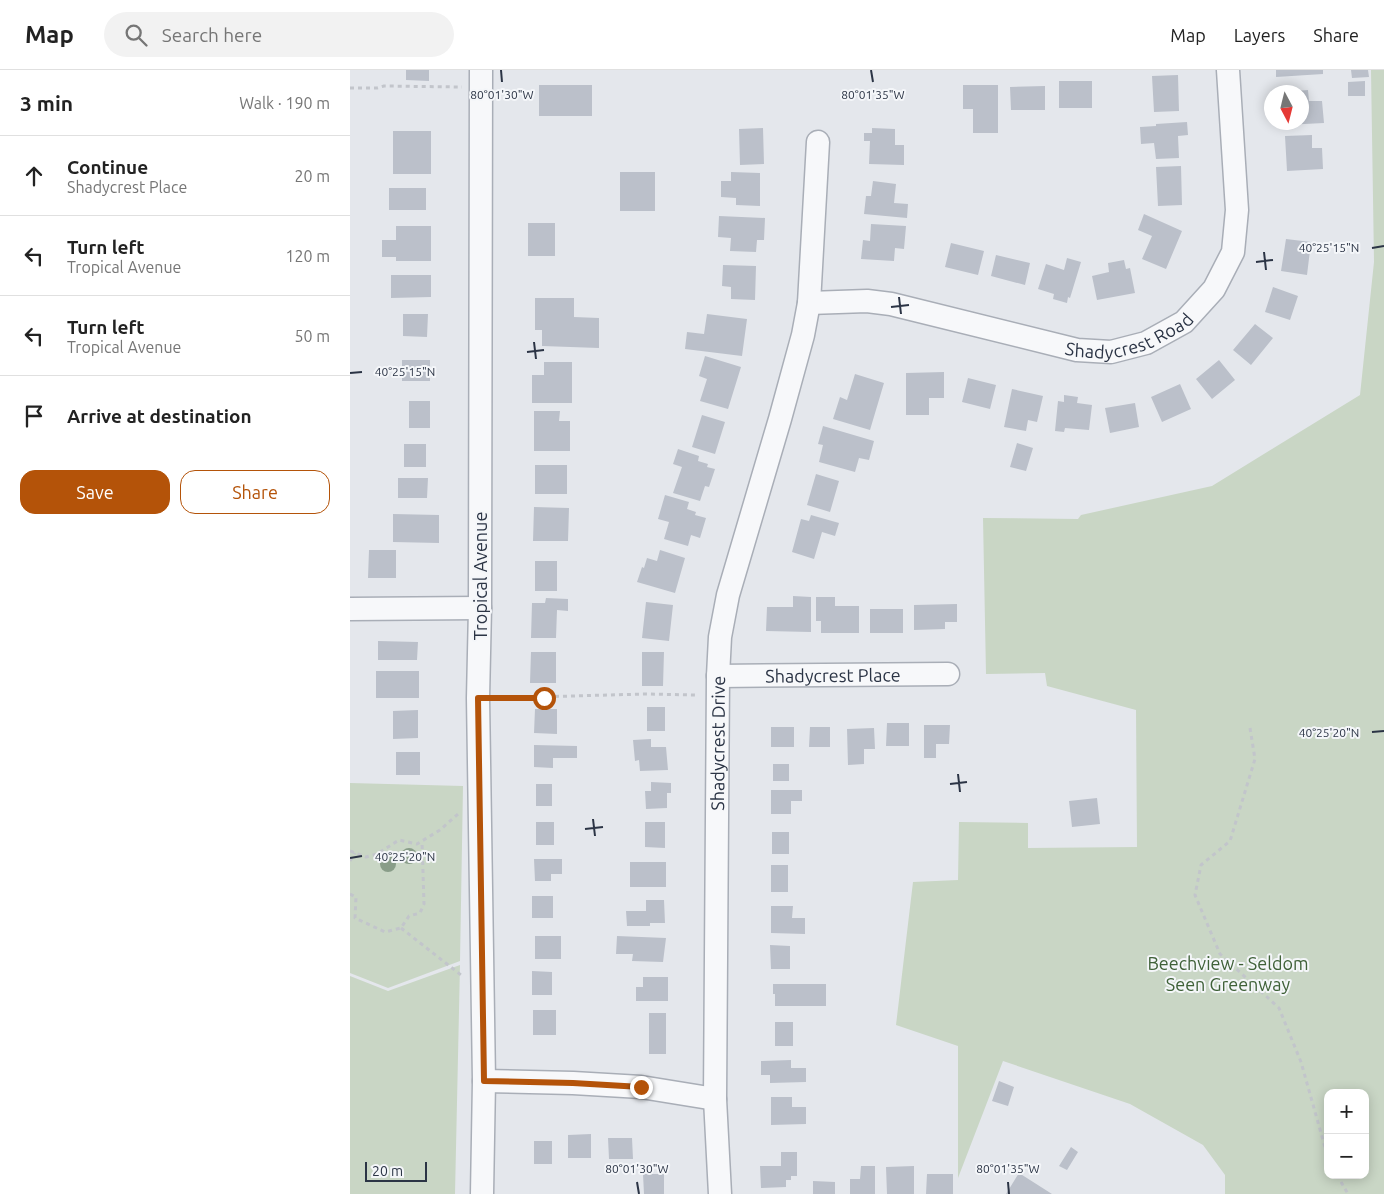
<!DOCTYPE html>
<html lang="en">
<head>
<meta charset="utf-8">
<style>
  :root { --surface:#fff; --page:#f2f2f2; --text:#222; --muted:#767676; --line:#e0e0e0; --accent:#b45309 }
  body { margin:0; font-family:Ubuntu,sans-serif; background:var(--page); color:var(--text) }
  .controls { position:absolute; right:15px; bottom:15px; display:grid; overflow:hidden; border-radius:10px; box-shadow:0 2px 12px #0003 }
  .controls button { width:45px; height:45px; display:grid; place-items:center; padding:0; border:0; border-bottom:1px solid var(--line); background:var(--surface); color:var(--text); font:25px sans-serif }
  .compass { position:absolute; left:914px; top:15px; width:45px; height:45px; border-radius:50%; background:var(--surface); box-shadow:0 2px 12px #0003; rotate:173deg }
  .scale { position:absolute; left:15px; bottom:12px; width:62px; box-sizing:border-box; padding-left:5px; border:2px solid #2b3445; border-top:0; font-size:14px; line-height:18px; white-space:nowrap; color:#2b3445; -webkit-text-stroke:4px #f4f6f9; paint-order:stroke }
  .stop { position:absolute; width:15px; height:15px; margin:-11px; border:4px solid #b45309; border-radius:50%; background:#fff }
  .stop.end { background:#b45309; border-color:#fff; box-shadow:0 1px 5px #0008 }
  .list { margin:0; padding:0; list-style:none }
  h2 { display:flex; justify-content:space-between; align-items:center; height:65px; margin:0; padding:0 20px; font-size:21px }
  h2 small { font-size:16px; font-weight:400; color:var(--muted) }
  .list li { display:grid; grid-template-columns:32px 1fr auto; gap:15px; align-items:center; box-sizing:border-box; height:80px; padding:0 20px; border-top:1px solid var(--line) }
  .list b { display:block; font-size:19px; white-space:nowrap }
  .list p { margin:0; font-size:16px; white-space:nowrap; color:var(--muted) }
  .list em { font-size:16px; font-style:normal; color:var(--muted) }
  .actions { display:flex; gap:10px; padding:15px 20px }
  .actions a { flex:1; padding:11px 0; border:1px solid var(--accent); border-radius:15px; text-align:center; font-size:18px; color:var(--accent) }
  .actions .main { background:var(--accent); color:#fff }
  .icon { flex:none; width:28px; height:28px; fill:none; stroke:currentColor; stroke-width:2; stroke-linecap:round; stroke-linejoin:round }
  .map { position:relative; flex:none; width:1034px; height:1124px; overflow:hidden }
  header { display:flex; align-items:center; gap:30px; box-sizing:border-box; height:70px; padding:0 25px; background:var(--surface); border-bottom:1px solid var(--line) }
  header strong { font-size:24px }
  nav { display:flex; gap:28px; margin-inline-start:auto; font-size:18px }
  .search { width:350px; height:45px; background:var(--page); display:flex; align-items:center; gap:12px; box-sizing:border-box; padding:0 18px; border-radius:28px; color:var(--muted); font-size:19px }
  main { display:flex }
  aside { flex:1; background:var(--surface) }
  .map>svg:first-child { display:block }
  .green { fill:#c9d6c5; fill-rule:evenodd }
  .building { fill:#bbc0ca }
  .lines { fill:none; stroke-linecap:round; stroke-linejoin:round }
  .minor-casing { stroke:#a9aeb7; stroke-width:25 }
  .path { stroke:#c2c5cb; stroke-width:3; stroke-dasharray:4 4; stroke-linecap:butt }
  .minor { stroke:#f7f8fa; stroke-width:22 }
  .tree { fill:#899d89 }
  .route { stroke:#b45309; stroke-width:6 }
  .ticks { fill:none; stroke:#2b3445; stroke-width:2 }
  .labels { text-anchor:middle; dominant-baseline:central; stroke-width:4; stroke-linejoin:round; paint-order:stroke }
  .street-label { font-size:18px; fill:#2b3445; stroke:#f4f6f9 }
  .park-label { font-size:18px; fill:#3f6138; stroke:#f4f6f9 }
  .ticks-label { font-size:12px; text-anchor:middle; fill:#2b3445; stroke:#f4f6f9; stroke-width:4; stroke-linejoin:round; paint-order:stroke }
</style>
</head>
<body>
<header>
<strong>Map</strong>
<div class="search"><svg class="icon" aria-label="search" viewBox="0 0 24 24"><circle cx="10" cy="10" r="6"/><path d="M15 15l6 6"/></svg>Search here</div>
<nav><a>Map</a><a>Layers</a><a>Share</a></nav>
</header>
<main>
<aside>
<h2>3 min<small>Walk · 190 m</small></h2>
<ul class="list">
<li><svg class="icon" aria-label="ahead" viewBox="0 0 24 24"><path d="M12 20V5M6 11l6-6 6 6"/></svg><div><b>Continue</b><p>Shadycrest Place</p></div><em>20 m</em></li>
<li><svg class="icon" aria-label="left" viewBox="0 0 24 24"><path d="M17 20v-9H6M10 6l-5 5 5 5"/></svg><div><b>Turn left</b><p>Tropical Avenue</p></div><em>120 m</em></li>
<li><svg class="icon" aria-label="left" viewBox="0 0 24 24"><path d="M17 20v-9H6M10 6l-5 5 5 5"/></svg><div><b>Turn left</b><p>Tropical Avenue</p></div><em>50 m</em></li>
<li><svg class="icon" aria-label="arrive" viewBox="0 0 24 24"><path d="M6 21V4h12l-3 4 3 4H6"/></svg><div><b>Arrive at destination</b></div></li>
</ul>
<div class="actions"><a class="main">Save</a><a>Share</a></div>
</aside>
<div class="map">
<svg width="1034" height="1124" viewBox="0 0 1034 1124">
  <rect width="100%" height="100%" fill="#e4e7ec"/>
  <path class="green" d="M1021 0H1034V1124H875V1105L853 1075 780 1034 653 991 608 1108V976L546 955 563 812 608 810 609 752 678 753V778L787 777 786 640 697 616 695 603 636 604 633 448 728 449 731 445 862 416 1010 325 1024 192ZM978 1023H1015V1105H978Z
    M0 713 113 716 110 891 38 918 0 903Z
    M110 895 105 1124H0V906L38 921Z"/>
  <path class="building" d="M56 0H79V11L56 10Z
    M926 0H973V4L926 7Z
    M1001 0H1018L1019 7 1002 8Z
    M828 5 829 41 804 42 802 6Z
    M709 11H742V38H709Z
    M1015 11V26H998V12Z
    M189 15H242V46H189Z
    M613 15H648V63H623V39H613Z
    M695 16V40H661L660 17Z
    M958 20 959 31H972L974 53 935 55V52H952V22H945V21Z
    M837 52 838 65 828 66 829 88 806 89 804 73 791 74 790 57 806 56V54Z
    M413 58 414 94 390 95 389 59Z
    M522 58 545 59V75H554V95L519 94 520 71H514V63H522Z
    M43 61H81V104H43Z
    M962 65V78H972L973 99 937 101 935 66Z
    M831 96 832 135 808 136 806 97Z
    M270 102H305V141H270Z
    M381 102 410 103V136L386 135V128L371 127V111H381Z
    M523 111 546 114 544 133 558 134 557 148 514 144 516 126H521Z
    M39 118H76V140H39Z
    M794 144 832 161 816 199 792 189 802 166 788 160Z
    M369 146 415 148 414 170H407L406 182 380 181 381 168 368 167Z
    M178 153H205V186H178Z
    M521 154 556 156 554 179 545 178 544 191 511 189 513 170 520 171Z
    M46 156H81V191H46V187H32V170H46Z
    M936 169 961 172 957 205 931 201Z
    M601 173 634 181 628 205 595 197Z
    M646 185 680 193 675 215 641 206Z
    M717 188 731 192 720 228 718 227 717 233 703 229 704 224 688 219 696 194 714 200Z
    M774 190 776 199 780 198 785 223 747 230 742 206 759 202 758 193Z
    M373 195 406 196 405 230 381 229V217L372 216Z
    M41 205H81V227L41 228Z
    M923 217 948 226 940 250 915 242Z
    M185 228H224V247L249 248V278L192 276V260H185Z
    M53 244H78L77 267 53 266Z
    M357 244 397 249 392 286 335 279 337 262 354 264Z
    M905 254 923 268 901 295 883 280Z
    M355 286 391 297 378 339 350 331 357 309 349 306Z
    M52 290H80V311H52Z
    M869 290 885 310 862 329 846 309Z
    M194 292H222V333H182V305H194Z
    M594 302V328H579V345H556V303Z
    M505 304 534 313 520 360 483 349 490 327 497 330Z
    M618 308 646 315 640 339 612 332Z
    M830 314 841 339 812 352 801 327Z
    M662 319 693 326 687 352 678 350 676 361 654 357Z
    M714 325 728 327 727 333 742 335 739 360 715 358 714 362 705 361 708 331 714 332Z
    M59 331H80V358H59Z
    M785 333 789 357 760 363 755 338Z
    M184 341H210L209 351H220V381H184Z
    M352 345 375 352 365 384 342 377Z
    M473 356 524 371 519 390 509 388 505 402 469 392 473 375 468 374Z
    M667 373 683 378 676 401 660 397Z
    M54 374H76V397H54Z
    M328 379 349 386 348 391 358 394 357 397 365 399 359 417 355 416 350 431 323 423 332 397 323 394Z
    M185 395H217V424H185Z
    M466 404 489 411 480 442 457 435Z
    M48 408H78L77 428H48Z
    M315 425 339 432 337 439 346 442 345 445 356 448 350 468 341 465 338 476 314 469 319 452 308 449Z
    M184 437 219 438 218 471H183Z
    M43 444 89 445V473L43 472Z
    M461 445 489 453 485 466 472 462 464 489 442 482 451 449 459 451Z
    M19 480H46V508H18Z
    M310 480 335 488 325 523 287 512 292 497 294 498 297 488 307 491Z
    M185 491H207V521H185Z
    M443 526 461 527V562L416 561 417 537H443Z
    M466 527H485V536H509V563H471V551H466Z
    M196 528 218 529V541L207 540 206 568H181L182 533H195Z
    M296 532 323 535 319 571 292 568Z
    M607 534V552H595V559L564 560V535Z
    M520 539H553V563H520Z
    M28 571 68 572 67 590H28Z
    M181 582H206V613H180Z
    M292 582H314L313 616H292Z
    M26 601H69V628H26Z
    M297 637H315V661H297Z
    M185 639H207V664L184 663Z
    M68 640V668L43 669V641Z
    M537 653H559V676H536Z
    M574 655H600L599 674H586V688H574Z
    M421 657H444V677H421Z
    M460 657H480V677H459Z
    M524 658 525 679H514V694L498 695 497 659Z
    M301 669V677H316L318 700 290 701 289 690 285 691 283 670Z
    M184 675 227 676V688H203V698L184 697Z
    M46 682H70V705H46Z
    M423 694H439V711H423Z
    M301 712 321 713V723H317V738L296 739 295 721H301Z
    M186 714H202V736H186Z
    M421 720H452V731H441V744H421Z
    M747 728 750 754 722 757 719 731Z
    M186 752H204V775H186Z
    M295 752H315V778L295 777Z
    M422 762H439V784H422Z
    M184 789H212V804H201V811H185Z
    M280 792H316V817H280Z
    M421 795H438V822H421Z
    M182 826H203V848H182Z
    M296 830H314L315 853H300V856H277L276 841H296Z
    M421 836H443L442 848H455V864L421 863Z
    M185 866H211V889H185Z
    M267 866 316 868 313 892 282 891 283 884H266Z
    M420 875 440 876V899H421Z
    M182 901 202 902V925H182Z
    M293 907H318V931H286V917H293Z
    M423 914H476V936H425V924H423Z
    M183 940H206V965H183Z
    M299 943H316V984H299Z
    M425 952H443V976H425Z
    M441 990V998H456V1012L420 1013V1005H411V991Z
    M649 1011 664 1017 658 1036 642 1031Z
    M421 1027H442V1037H456V1054L421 1055Z
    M241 1064V1088H218V1065Z
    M258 1068H282L283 1089H259Z
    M184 1071H202V1094H184Z
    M721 1077 728 1082 717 1100 709 1096Z
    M431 1082H447V1106H441V1110H436V1117L411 1118 410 1096H431Z
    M511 1096H525V1124H500V1109H510Z
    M564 1096V1124H537L536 1097Z
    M669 1103 702 1124H656Z
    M293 1104H314V1124H294Z
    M577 1104H603V1124H576Z
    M463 1111 485 1112V1124H463Z"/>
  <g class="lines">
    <g class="minor-casing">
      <g id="minor">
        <path d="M131 0 130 538 128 628 134 1011 132 1124"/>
        <path id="s1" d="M459 233 517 231 541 234 727 280 761 282 796 273 834 252 864 219 883 182 887 140 878 0"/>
        <path d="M0 539 130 538"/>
        <path id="s2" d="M368 606 598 604"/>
        <path d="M134 1011 223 1013 291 1017 365 1029"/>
        <path id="s3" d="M370 1124 365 1029 368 606 370 567 378 525 430 349 453 265 459 233 468 72"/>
      </g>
    </g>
    <path class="path" d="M0 18H27L34 16 112 17
      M149 628 295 624 347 625
      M900 658 905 689 880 771 851 795 845 825 870 884 929 938 951 992 978 1088
      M0 781 16 787 27 784 49 770 67 774 90 760 108 744
      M0 791 5 783
      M0 824 6 827 5 848 35 862 51 858 59 846 70 843 74 834 72 771
      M51 858 111 905
      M987 1105 998 1124"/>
    <use href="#minor" class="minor"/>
  </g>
  <g class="tree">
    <circle cx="59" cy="786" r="8"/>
    <circle cx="38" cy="794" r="8"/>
  </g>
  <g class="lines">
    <path class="route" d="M194 628H128L134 1011 223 1013 291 1017"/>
  </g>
  <path class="ticks" d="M151 0 152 12M521 0 523 12M1022 178 1034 176M914 182 916 200M906 192 923 190M549 227 551 244M541 237 559 235M184 272 186 289M177 282 194 280M0 303 12 302M1022 662 1034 661M608 704 610 722M600 714 617 712M243 749 245 766M235 759 253 757M0 788 12 786M287 1112 289 1124M658 1112 659 1124"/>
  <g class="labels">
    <g class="street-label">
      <text stroke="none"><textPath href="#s1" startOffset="329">Shadycrest Road</textPath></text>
      <text transform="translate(130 506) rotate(-90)">Tropical Avenue</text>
      <text stroke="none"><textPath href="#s2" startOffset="115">Shadycrest Place</textPath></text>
      <text stroke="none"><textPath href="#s3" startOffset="451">Shadycrest Drive</textPath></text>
    </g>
    <g class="park-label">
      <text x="878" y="893">Beechview - Seldom<tspan x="878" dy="21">Seen Greenway</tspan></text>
    </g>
  </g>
  <g class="ticks-label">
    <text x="152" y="29">80°01'30"W</text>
    <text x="523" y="29">80°01'35"W</text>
    <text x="979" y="182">40°25'15"N</text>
    <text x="55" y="306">40°25'15"N</text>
    <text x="979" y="667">40°25'20"N</text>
    <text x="55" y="791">40°25'20"N</text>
    <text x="287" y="1103">80°01'30"W</text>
    <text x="658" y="1103">80°01'35"W</text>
  </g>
</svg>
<div class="controls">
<button>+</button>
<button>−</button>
</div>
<svg class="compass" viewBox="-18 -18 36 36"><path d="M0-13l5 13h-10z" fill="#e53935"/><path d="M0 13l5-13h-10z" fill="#767676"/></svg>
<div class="scale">20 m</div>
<div class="stop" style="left:194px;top:628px"></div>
<div class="stop end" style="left:291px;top:1017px"></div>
</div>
</main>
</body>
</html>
